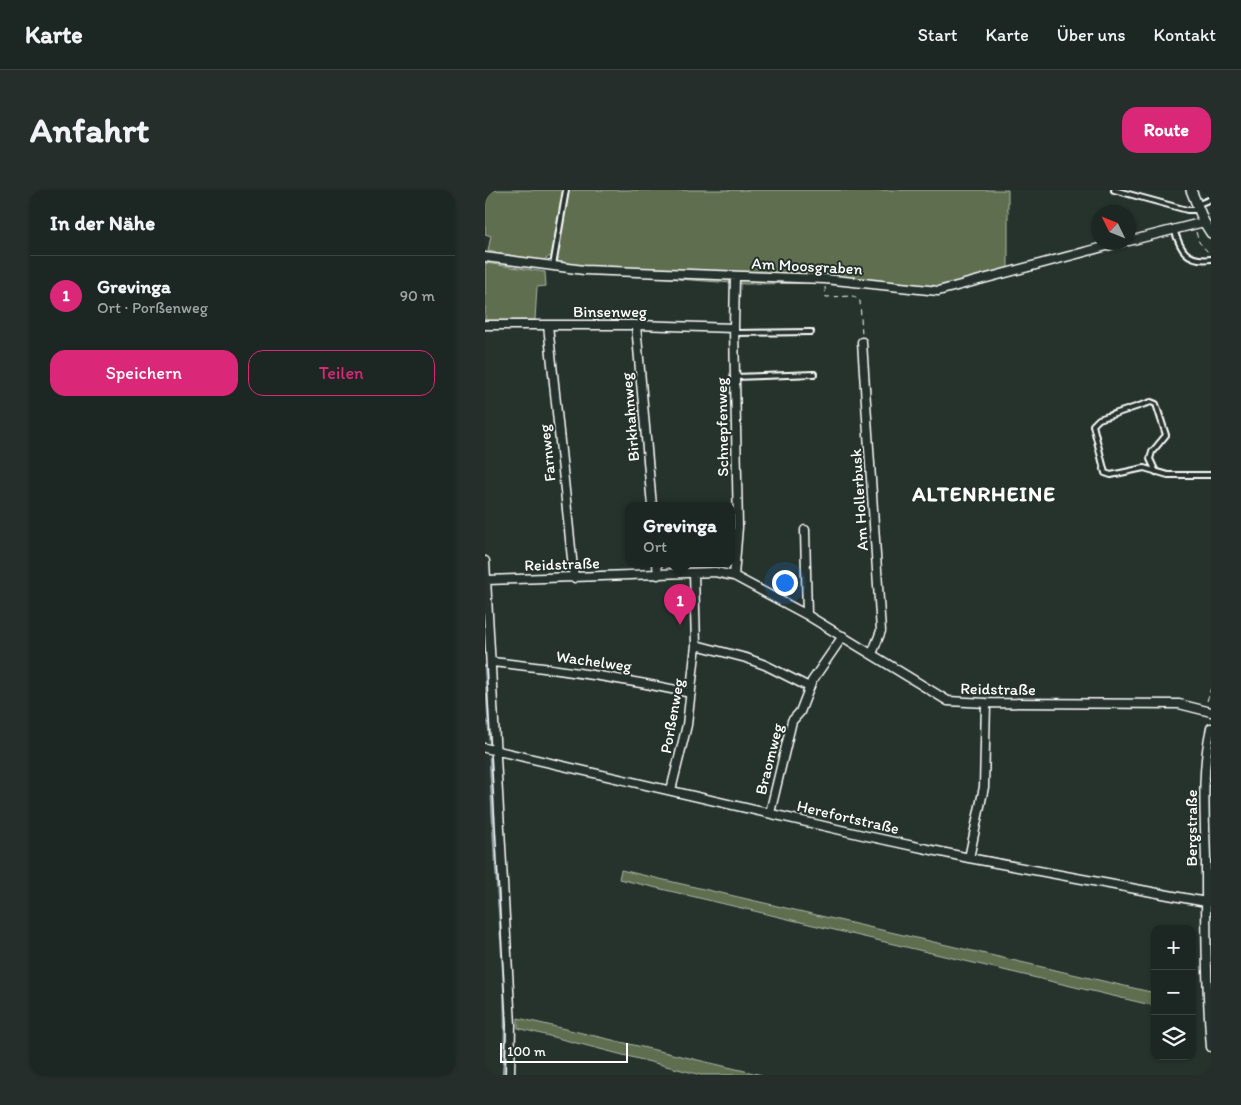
<!DOCTYPE html>
<html lang="de">
<head>
<meta charset="utf-8">
<style>
  :root { --surface:#1c2622; --page:#252e2a; --text:#f1f3f6; --muted:#a0a5a5; --line:#3a4340; --accent:#db2777 }
  body { margin:0; font-family:Itim,sans-serif; background:var(--page); color:var(--text) }
  .controls { position:absolute; right:15px; bottom:15px; display:grid; overflow:hidden; border-radius:10px; box-shadow:0 1px 4px #0004 }
  .controls button { width:45px; height:45px; display:grid; place-items:center; padding:0; border:0; border-bottom:1px solid var(--line); background:var(--surface); color:var(--text); font:25px sans-serif }
  .compass { position:absolute; left:606px; top:15px; width:45px; height:45px; border-radius:50%; background:var(--surface); box-shadow:0 1px 4px #0004; rotate:313deg }
  .scale { position:absolute; left:15px; bottom:12px; width:128px; box-sizing:border-box; padding-left:5px; border:2px solid #fff; border-top:0; font-size:14px; line-height:18px; white-space:nowrap; color:#fff; -webkit-text-stroke:4px #26332d; paint-order:stroke }
  .you { position:absolute; left:299px; top:392px; width:18px; height:18px; margin:-12px; border:4px solid #fff; border-radius:50%; background:#1a73e8; box-shadow:0 0 0 8px #1a73e833 }
  .badge { display:grid; place-items:center; width:32px; height:32px; border-radius:50%; background:var(--accent); color:#fff; font-size:16px; font-weight:700 }
  .pin { position:absolute; translate:-50% -41px; filter:drop-shadow(0 1px 2px #0008) }
  .pin::after { content:''; position:absolute; top:26px; width:18px; height:15px; background:inherit; clip-path:polygon(0 0,100% 0,50% 100%) }
  .popup { position:absolute; left:140px; top:312px; width:110px; height:65px; box-sizing:border-box; display:grid; place-content:center; border-radius:10px; background:var(--surface); filter:drop-shadow(0 1px 4px #0005); font-size:16px; white-space:nowrap; color:var(--muted) }
  .popup b { font-size:19px; color:var(--text) }
  .popup::after { content:''; position:absolute; left:50%; top:100%; margin-left:-10px; border:10px solid transparent; border-top-color:var(--surface) }
  .list { margin:0; padding:0; list-style:none }
  h2 { display:flex; justify-content:space-between; align-items:center; height:65px; margin:0; padding:0 20px; font-size:21px }
  h2 small { font-size:16px; font-weight:400; color:var(--muted) }
  .list li { display:grid; grid-template-columns:32px 1fr auto; gap:15px; align-items:center; box-sizing:border-box; height:80px; padding:0 20px; border-top:1px solid var(--line) }
  .list b { display:block; font-size:19px; white-space:nowrap }
  .list p { margin:0; font-size:16px; white-space:nowrap; color:var(--muted) }
  .list em { font-size:16px; font-style:normal; color:var(--muted) }
  .actions { display:flex; gap:10px; padding:15px 20px }
  .actions a { flex:1; padding:11px 0; border:1px solid var(--accent); border-radius:15px; text-align:center; font-size:18px; color:var(--accent) }
  .actions .main { background:var(--accent); color:#fff }
  .icon { flex:none; width:28px; height:28px; fill:none; stroke:currentColor; stroke-width:2; stroke-linecap:round; stroke-linejoin:round }
  .map { position:relative; flex:none; width:726px; height:885px; overflow:hidden; border-radius:15px }
  header { display:flex; align-items:center; gap:30px; box-sizing:border-box; height:70px; padding:0 25px; background:var(--surface); border-bottom:1px solid var(--line) }
  header strong { font-size:24px }
  nav { display:flex; gap:28px; margin-inline-start:auto; font-size:18px }
  .intro { display:flex; align-items:center; justify-content:space-between; box-sizing:border-box; height:120px; padding:0 30px }
  h1 { margin:0; font-size:35px }
  .button { padding:12px 22px; border-radius:15px; background:var(--accent); color:#fff; font-size:18px; font-weight:700 }
  main { display:flex; gap:30px; padding:0 30px }
  aside { flex:1; background:var(--surface); border-radius:15px; box-shadow:0 1px 4px #0004 }
  .map>svg:first-child { display:block }
  .green { fill:#5e6e50; stroke:#aeb6a8 }
  .lines { fill:none; stroke-linecap:round; stroke-linejoin:round }
  .stream { stroke:#92a4aa; stroke-width:2.5 }
  .service-casing { stroke:#fff; stroke-width:8 }
  .minor-casing { stroke:#fff; stroke-width:11 }
  .tertiary-casing { stroke:#fff; stroke-width:12 }
  .path { stroke:#fff; stroke-width:1; stroke-dasharray:5 4; stroke-linecap:butt }
  .service { stroke:#26332d; stroke-width:4 }
  .minor { stroke:#26332d; stroke-width:8 }
  .tertiary { stroke:#26332d; stroke-width:9 }
  .labels { text-anchor:middle; dominant-baseline:central; stroke-width:4; stroke-linejoin:round; paint-order:stroke }
  .street-label { font-size:16px; fill:#fff; stroke:#26332d }
  .district-label { font-size:21px; font-weight:bold; letter-spacing:1px; fill:#fff; stroke:#26332d }
</style>
</head>
<body>
<header>
<strong>Karte</strong>
<nav><a>Start</a><a>Karte</a><a>Über uns</a><a>Kontakt</a></nav>
</header>
<div class="intro"><h1>Anfahrt</h1><a class="button">Route</a></div>
<main>
<aside>
<h2>In der Nähe<small></small></h2>
<ul class="list">
<li><span class="badge">1</span><div><b>Grevinga</b><p>Ort · Porßenweg</p></div><em>90 m</em></li>
</ul>
<div class="actions"><a class="main">Speichern</a><a>Teilen</a></div>
</aside>
<div class="map">
<svg width="726" height="885" viewBox="0 0 726 885">
  <rect width="100%" height="100%" fill="#26332d"/>
  <filter id="ink" filterUnits="userSpaceOnUse"><feTurbulence type="fractalNoise" baseFrequency=".02" numOctaves="2"/><feDisplacementMap in="SourceGraphic" scale="10" xChannelSelector="R" yChannelSelector="G"/><feConvolveMatrix kernelMatrix="1 2 1 2 8 2 1 2 1" color-interpolation-filters="sRGB"/></filter>
  <g filter="url(#ink)">
    <path class="green" d="M0 0H523V87L454 105 337 93 261 94 193 89 68 76 65 66 58 71 3 61 6 46 0 44Z
      M0 73 60 82 61 96 52 97 50 130 0 131Z
      M179 374H236L229 376 190 379 185 378Z
      M136 680 670 803V816L134 689Z
      M33 828 277 885H216L33 838Z"/>
    <g class="lines">
      <path class="stream" d="M0 476 5 552
        M5 568 10 671
        M11 675C15 745 24 816 18 885"/>
      <g class="service-casing">
        <path id="service" d="M629 0 702 20H714
          M711 15 726 9
          M689 39C695 59 701 72 726 69
          M68 76 81 0
          M249 143 326 142
          M250 187 329 184
          M671 282 665 269 667 262 681 245 671 214 666 212 614 229 608 235 620 283 626 285 659 278 683 285H726"/>
      </g>
      <g class="minor-casing">
        <path id="minor" d="M644 51 719 32
          M0 67 99 80 340 89 453 101 637 52
          M0 135H151L249 138
          M63 135 89 388
          M151 135 167 316
          M377 152 396 441 387 464
          M320 340 322 425
          M0 371 26 835 25 885
          M172 374 173 385
          M249 386 253 337 249 138 250 87
          M2 390 230 382 249 386 322 425 463 511 501 513 694 514 726 522
          M211 455 261 468 280 475 324 497
          M7 472C74 479 140 489 206 503
          M726 538C716 581 720 627 721 671 721 733 721 795 726 857
          M0 558 382 646 484 668 721 712
          M186 600 202 535 211 455 209 383
          M285 623 307 531 315 522 327 491 358 446
          M484 668 499 597 501 513"/>
      </g>
      <g class="tertiary-casing">
        <path id="tertiary" d="M706 0 719 32 726 43"/>
      </g>
      <path class="path" d="M711 42 714 52 723 62
        M340 97 341 107 368 106 375 111 377 144
        M722 511 726 498"/>
      <use href="#service" class="service"/>
      <use href="#minor" class="minor"/>
      <use href="#tertiary" class="tertiary"/>
    </g>
  </g>
  <g class="labels">
    <g class="street-label">
      <text transform="translate(322 76) rotate(3)">Am Moosgraben</text>
      <text x="125" y="121">Binsenweg</text>
      <text transform="translate(145 227) rotate(-95)">Birkhahnweg</text>
      <text transform="translate(237 237) rotate(-91)">Schnepfenweg</text>
      <text transform="translate(62 263) rotate(-96)">Farnweg</text>
      <text transform="translate(374 310) rotate(-94)">Am Hollerbusk</text>
      <text transform="translate(77 374) rotate(-2)">Reidstraße</text>
      <text transform="translate(109 471) rotate(8)">Wachelweg</text>
      <text transform="translate(513 499) rotate(1)">Reidstraße</text>
      <text transform="translate(187 526) rotate(-80)">Porßenweg</text>
      <text transform="translate(284 569) rotate(-76)">Braomweg</text>
      <text transform="translate(363 627) rotate(13)">Herefortstraße</text>
      <text transform="translate(706 638) rotate(-90)">Bergstraße</text>
    </g>
    <g class="district-label">
      <text x="499" y="303">ALTENRHEINE</text>
    </g>
  </g>
</svg>
<div class="controls">
<button>+</button>
<button>−</button>
<button><svg class="icon" aria-label="layers" viewBox="0 0 24 24"><path d="M12 4l9 5-9 5-9-5zM3 14l9 5 9-5"/></svg></button>
</div>
<svg class="compass" viewBox="-18 -18 36 36"><path d="M0-13l5 13h-10z" fill="#e53935"/><path d="M0 13l5-13h-10z" fill="#a0a5a5"/></svg>
<div class="scale">100 m</div>
<div class="you"></div>
<div class="pin badge" style="left:195px;top:435px">1</div>
<div class="popup"><b>Grevinga</b>Ort</div>
</div>
</main>
</body>
</html>
